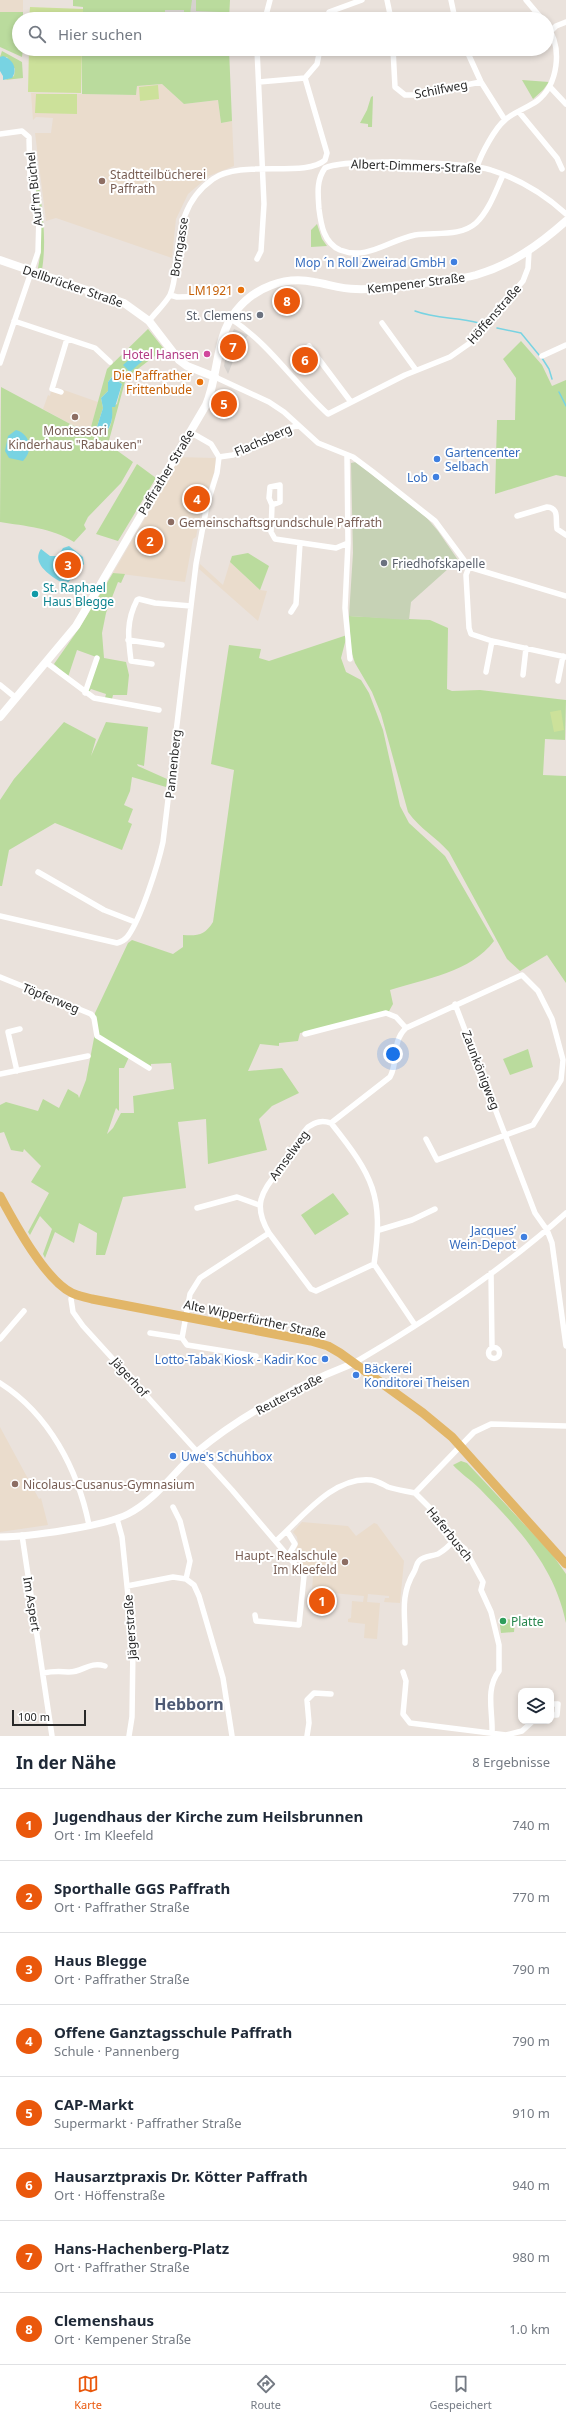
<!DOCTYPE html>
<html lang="de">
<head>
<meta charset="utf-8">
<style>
  :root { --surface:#fff; --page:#f6f6f7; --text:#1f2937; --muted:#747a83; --line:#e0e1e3; --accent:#ea580c }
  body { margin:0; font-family:"Noto Sans",sans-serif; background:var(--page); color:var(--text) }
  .controls { position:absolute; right:12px; bottom:12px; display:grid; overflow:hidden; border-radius:8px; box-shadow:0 2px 6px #0003 }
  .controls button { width:36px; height:36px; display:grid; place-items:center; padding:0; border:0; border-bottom:1px solid var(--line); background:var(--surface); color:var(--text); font:20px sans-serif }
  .scale { position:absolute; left:12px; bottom:10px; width:74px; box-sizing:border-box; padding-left:4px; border:2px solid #292929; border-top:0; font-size:11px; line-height:14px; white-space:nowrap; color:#292929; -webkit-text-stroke:3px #fff; paint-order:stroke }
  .you { position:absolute; left:393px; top:1054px; width:14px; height:14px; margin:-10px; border:3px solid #fff; border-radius:50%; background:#1a73e8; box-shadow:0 0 0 6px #1a73e833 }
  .badge { display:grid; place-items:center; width:26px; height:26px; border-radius:50%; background:var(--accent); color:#fff; font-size:13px; font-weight:700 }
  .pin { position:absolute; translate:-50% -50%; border:2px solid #fff; box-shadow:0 1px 4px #0006 }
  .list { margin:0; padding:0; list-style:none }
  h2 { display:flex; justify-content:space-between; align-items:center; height:52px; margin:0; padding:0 16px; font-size:17px }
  h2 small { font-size:13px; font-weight:400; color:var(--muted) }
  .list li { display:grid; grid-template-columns:26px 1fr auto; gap:12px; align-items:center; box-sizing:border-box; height:72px; padding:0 16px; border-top:1px solid var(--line) }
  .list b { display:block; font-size:15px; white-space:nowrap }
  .list p { margin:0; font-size:13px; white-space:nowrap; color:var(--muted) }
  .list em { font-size:13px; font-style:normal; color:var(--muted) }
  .icon { flex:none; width:22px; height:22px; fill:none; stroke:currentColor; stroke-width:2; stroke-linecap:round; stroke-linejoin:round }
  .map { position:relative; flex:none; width:566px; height:1736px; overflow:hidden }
  .search { position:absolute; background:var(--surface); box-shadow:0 2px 6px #0003; left:12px; right:12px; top:12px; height:44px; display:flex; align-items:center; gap:10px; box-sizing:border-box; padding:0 14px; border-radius:22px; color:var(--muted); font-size:15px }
  .sheet { height:628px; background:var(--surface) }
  nav { display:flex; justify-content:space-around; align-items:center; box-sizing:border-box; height:56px; border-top:1px solid var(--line); background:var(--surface); font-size:11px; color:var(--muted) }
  nav a { display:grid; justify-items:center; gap:2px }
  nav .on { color:var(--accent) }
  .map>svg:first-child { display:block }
  .education { fill:#eadccc }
  .green { fill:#badb9d; fill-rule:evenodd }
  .cemetery { fill:#c6d2b5 }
  .pitch { fill:#cce19a }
  .plaza { fill:#d6d2ce }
  .water { fill:#78d3e2; fill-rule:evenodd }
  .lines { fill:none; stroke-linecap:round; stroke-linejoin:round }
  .stream { stroke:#78d3e2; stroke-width:1.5 }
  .minor { stroke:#fff; stroke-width:5.5 }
  .tertiary { stroke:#fff; stroke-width:7 }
  .secondary { stroke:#fff; stroke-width:8 }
  .primary { stroke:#e2b668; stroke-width:9 }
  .education-dot { fill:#8d6e63; stroke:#fff; stroke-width:1.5 }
  .shop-dot { fill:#3f7fe0; stroke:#fff; stroke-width:1.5 }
  .food-dot { fill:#e8710a; stroke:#fff; stroke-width:1.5 }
  .worship-dot { fill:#6b7280; stroke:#fff; stroke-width:1.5 }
  .hotel-dot { fill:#d1479c; stroke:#fff; stroke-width:1.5 }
  .culture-dot { fill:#0f9aa8; stroke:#fff; stroke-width:1.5 }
  .leisure-dot { fill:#2e9e5b; stroke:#fff; stroke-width:1.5 }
  .labels { text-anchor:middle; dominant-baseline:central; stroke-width:4; stroke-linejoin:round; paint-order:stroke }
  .street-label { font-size:12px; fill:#292929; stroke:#fff }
  .education-label { font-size:12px; fill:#785e54; stroke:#fff; text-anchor:start }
  .shop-label { font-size:12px; fill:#366cbe; stroke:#fff; text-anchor:end }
  .food-label { font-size:12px; fill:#c56008; stroke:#fff; text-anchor:end }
  .worship-label { font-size:12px; fill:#5b616d; stroke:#fff; text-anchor:end }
  .hotel-label { font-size:12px; fill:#b23c85; stroke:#fff; text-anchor:end }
  .culture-label { font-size:12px; fill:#0d838f; stroke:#fff; text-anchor:start }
  .leisure-label { font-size:12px; fill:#27864d; stroke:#fff; text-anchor:start }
  .district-label { font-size:16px; font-weight:bold; fill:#4e5a74; stroke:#fff }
</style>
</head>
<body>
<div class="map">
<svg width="566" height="1736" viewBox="0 0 566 1736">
  <rect width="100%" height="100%" fill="#eae2dc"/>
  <path class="education" d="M0 0H23V12H0Z
    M162 84 184 104 218 100 221 123 232 121 234 166 209 176 188 194 176 219 172 258 56 218 46 221 35 133H51L53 118 36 117 33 120 31 93 136 95 137 86Z
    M61 389 98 402 89 434 43 409 48 395 50 396 51 391Z
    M177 457 215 458 216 464 215 470 202 506 196 537 193 539 185 582 113 573 171 474 167 472Z
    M230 562 260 590 267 591 258 621 199 569 200 564 223 585Z
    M0 1427 39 1499 41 1498 48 1525 0 1532Z
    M302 1522 348 1526 356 1536 374 1523 377 1524 404 1561 400 1603 384 1602 385 1598H389V1596L368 1594 367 1602 380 1603 377 1639 364 1638 365 1624 348 1622V1619L351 1618 352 1601 363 1602 364 1596 312 1591 313 1577 310 1573 307 1575 295 1556 298 1543 297 1537 293 1532Z"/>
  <path class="green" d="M73 0H230L229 19H83V7L73 6Z
    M0 12H23V19H19V49H23L22 57 0 47Z
    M82 49H229L232 121 221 123 218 100 184 104 162 84 137 86 136 95 82 94Z
    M2 51 22 62 23 78 5 80 14 76 15 69 7 57H0Z
    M522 80 549 82 543 90 533 99Z
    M373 96 372 127H368V124L360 123 367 110 371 97Z
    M32 178H38C42 209 47 238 42 270L38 268 41 251Z
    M317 224 322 239 327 246 311 247V230Z
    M148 329 164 349 126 378 108 444 133 462 121 483 88 517 84 525 86 529 74 542C52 528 25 526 0 522L1 387 89 434 107 369ZM116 371 120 378 119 382 122 384 117 404 112 407C112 415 113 422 108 430H96L103 408 101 398 108 391V382Z
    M521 341 542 365 552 386 566 380V477L556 475 495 494 497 420H515L516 378 503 359Z
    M137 464 156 478 118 541 96 534Z
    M248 553 269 566 260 590 230 562 232 556Z
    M113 573 125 574 121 583 118 582 106 613 102 633 104 658 126 662 129 675 127 695H113L112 699 105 698 106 694 91 689 89 692 88 691 99 658 77 650 68 677 54 664 80 627Z
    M349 616 430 620 448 628 447 689 452 691 480 690 566 700 565 740 545 739 543 775 566 776V983L547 955 520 971 507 959 449 852C436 837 420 829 408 812L381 714 372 692 355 663 351 651Z
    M347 635 341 658 346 672 361 680 369 693 383 730 400 806 409 823 445 856 494 941C471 972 425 979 390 990L393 1004 388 1013 322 1029 300 1033 298 1041 279 1043V1046L260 1044 248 1071 282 1068 299 1093 272 1106 259 1119 267 1150 208 1164 206 1119 178 1122 186 1188 123 1197 105 1255H96L97 1233 79 1223 74 1243 55 1232 45 1258 43 1254 52 1229 40 1216 30 1235 28 1232 49 1193 31 1182 41 1166 24 1149 23 1152 11 1150 4 1132 0 1133V1105L6 1102 38 1111 43 1099 59 1108 68 1089 78 1095 79 1098 86 1080 95 1033V1013L128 943 132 940 173 954 183 947V935C198 936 205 935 213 922L234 770 211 764 229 645 261 649 259 658 269 661ZM129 1057 151 1069V1064L171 1063 174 1089 133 1096 134 1113H121L113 1128 107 1134 116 1108 119 1111V1068H124Z
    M64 722 96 739 91 756 106 722 148 727 144 766 137 764 138 766 167 779 166 787 132 777 130 791 124 805 133 809 128 822 132 824 122 850 55 823 9 850 2 886H0V800L14 779Z
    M528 1049 533 1067 510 1075 503 1059Z
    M333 1193 349 1214 315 1235 301 1215Z
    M461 1461 467 1463 552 1554 566 1574V1623C555 1567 518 1528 480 1489 471 1480 460 1473 453 1465Z
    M499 1618 515 1620 514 1632 501 1633Z"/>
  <path class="cemetery" d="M356 462 426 517 438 531 458 560 411 602 409 620 349 616 353 553 351 463Z"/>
  <path class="pitch" d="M30 7 83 9V19H29Z
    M29 49H82L81 93 28 92Z
    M158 85 159 99 140 101 139 87Z
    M36 94H77V114L35 113Z
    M561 710 564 730 554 732 550 712Z"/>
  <path class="plaza" d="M192 0H196V11L220 12V19H215V15H204V19H165V10H184V14H190Z
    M234 329 248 335 237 351 228 374 224 366 228 342Z"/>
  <path class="water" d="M3 56C13 59 18 69 12 78L3 80V76L0 71V57Z
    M140 350H144L148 356 130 372 123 365Z
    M118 369 125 375 119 382 122 384 115 407H112C113 418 112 425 104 435H100L96 430 103 408 101 398 108 391V382Z
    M16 430C30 434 34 450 23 461L9 458 5 451 8 436Z
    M69 546 83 557 84 564 66 585C54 578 30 565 41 549L50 556H58L63 548ZM71 554 78 559 75 562 78 565 76 567 74 566 65 578 56 570 65 559 63 557 65 555 68 557Z"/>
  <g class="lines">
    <path class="stream" d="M415 311C436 319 458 317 479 323
      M497 328 521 333 539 355
      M542 358 549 369 552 379
      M559 392 566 406"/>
    <path class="minor" d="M387 0 391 19
      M451 0 455 19
      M526 0 542 19
      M265 19 270 0
      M327 19 329 12 362 0
      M551 31 556 26 566 22
      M393 49 395 87 405 95H414L481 82
      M466 49 481 82 505 120
      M259 82 305 78 317 64 320 49
      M550 87 566 104
      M519 112 557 158 562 169
      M0 134 22 131 29 137 30 177 39 216 38 252 0 363
      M477 167C481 154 495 128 505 120 514 112 527 108 537 101 558 85 563 48 547 26
      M503 175C496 190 489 211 476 223 460 237 436 232 415 235 389 240 367 261 340 250 324 243 321 225 319 209 318 195 316 180 325 168 344 158 469 162 491 170 519 179 544 194 566 214
      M257 259 261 251 264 204 257 49
      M170 295 177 297 226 296
      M231 319C270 344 294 383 328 414L405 375 450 357 470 343 523 281 528 268 529 251
      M14 321 95 348 110 362
      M149 321C155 313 165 304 170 295 174 286 175 275 176 265 180 230 182 201 213 179 241 159 306 178 325 160L327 153 305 78
      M382 323 416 370
      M309 346 351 402
      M542 356 566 345
      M215 377 269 402 284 412 318 443 353 457 373 472 435 521 469 567 566 596
      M61 392 52 389 67 339
      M190 432 211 444 219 457
      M347 456 348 543 345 608 350 659
      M219 457 233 455 265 438 298 425
      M272 505 269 498 270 487 280 485V502L272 505 271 532 275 539 336 548 348 543
      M517 516 547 507C560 508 555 520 557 529L566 535
      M469 567 466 575 469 628 471 634 492 641 566 657
      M291 612 296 604 300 543
      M128 640 162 645
      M47 663 94 698 159 710
      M152 664 131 661C128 638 126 621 137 600L139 599 155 603 191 606
      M486 672 492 641
      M523 675 526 648
      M558 681 563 656
      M0 685 16 698
      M85 693 97 658
      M38 872 104 910 135 922
      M0 916 117 943C121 942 125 940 128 936 141 918 158 865 163 842L196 564 207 505 217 473 219 457
      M0 977 91 1014 94 1018 97 1036 149 1068
      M455 1004 535 1213 547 1230 552 1243 566 1346
      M305 1034 386 1013 396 1017 406 1028
      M17 1071 8 1032 20 1029
      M0 1074 88 1056
      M331 1123 390 1077C399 1061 391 1042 406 1028L522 975 538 991 552 1019 563 1060 561 1080 533 1125 437 1160 426 1139
      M197 1208 237 1197 259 1205
      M379 1230 412 1220 435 1209
      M269 1233C248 1198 269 1186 287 1159 295 1148 299 1137 308 1127 316 1122 321 1120 331 1123 373 1176 384 1195 374 1264
      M491 1273 492 1347
      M71 1299 73 1312 83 1326 232 1490 288 1556
      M150 1333 182 1338 187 1345 256 1356
      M182 1338 190 1294 200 1278 269 1233 311 1289 316 1291 374 1264 415 1325
      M0 1339 24 1311
      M488.5 1353a5.5 5.5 0 1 1 11 0a5.5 5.5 0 1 1-11 0Z
      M354 1363C428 1320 502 1270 566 1213
      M0 1383C49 1414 78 1470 89 1525
      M173 1507 180 1521 190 1561 186 1579 194 1585 199 1596 223 1678 232 1736
      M117 1519 122 1537 133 1645 132 1717 129 1736
      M22 1535 52 1736
      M276 1541C302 1518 333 1476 371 1480 378 1481 382 1484 388 1487 397 1490 406 1491 415 1493
      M127 1586 173 1577 186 1579
      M255 1615 256 1621 299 1625 304 1576 288 1556 295 1544 287 1531
      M405 1643C406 1617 399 1597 414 1572 416 1569 416 1564 419 1561 425 1555 430 1557 438 1554 443 1551 450 1545 454 1540
      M403 1672 406 1681 403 1714 410 1723 506 1735 522 1731 533 1721
      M43 1673C53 1671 59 1671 68 1672 82 1673 89 1661 105 1666
      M551 1704H558L557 1715H551
      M492 1732C493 1712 485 1689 499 1671V1645L491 1612 481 1590 483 1582 465 1549 454 1540 432 1510 415 1493 474 1432 491 1424 566 1426
      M307 1736 309 1723 307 1700 314 1693 331 1694"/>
    <path class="tertiary" d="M0 1537C28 1537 105 1526 128 1514 156 1500 174 1471 198 1451 244 1413 298 1385 354 1363"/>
    <path class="secondary" d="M0 260 124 303 149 321 179 360 187 366 215 377
      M0 717 76 626 206 405C219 375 215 337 236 311 255 287 285 276 314 282 328 284 341 289 356 289 372 290 388 287 404 285 428 283 453 281 476 275 511 265 539 245 566 221"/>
    <path class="primary" d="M0 1196C14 1222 45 1280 72 1293 78 1296 86 1297 92 1299L311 1341 328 1346 340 1353 423 1413 452 1437 566 1564"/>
  </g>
  <g class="education-dot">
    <circle cx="102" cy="181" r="4"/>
    <circle cx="75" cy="417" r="4"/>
    <circle cx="171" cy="522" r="4"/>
    <circle cx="15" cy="1484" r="4"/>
    <circle cx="345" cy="1562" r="4"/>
  </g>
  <g class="shop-dot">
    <circle cx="454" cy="262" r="4"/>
    <circle cx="437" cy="459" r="4"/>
    <circle cx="436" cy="477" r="4"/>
    <circle cx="524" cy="1237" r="4"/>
    <circle cx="325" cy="1359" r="4"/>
    <circle cx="356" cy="1375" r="4"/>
    <circle cx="173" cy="1456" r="4"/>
  </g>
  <g class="food-dot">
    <circle cx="241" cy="290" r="4"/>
    <circle cx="200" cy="382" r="4"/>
  </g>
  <g class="worship-dot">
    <circle cx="260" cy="315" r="4"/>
    <circle cx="384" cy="563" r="4"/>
  </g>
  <circle class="hotel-dot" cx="207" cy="354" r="4"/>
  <circle class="culture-dot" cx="35" cy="594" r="4"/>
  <circle class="leisure-dot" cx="503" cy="1621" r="4"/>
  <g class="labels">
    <g class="street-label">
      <text transform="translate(441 89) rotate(-11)">Schilfweg</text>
      <text transform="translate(416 166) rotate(2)">Albert-Dimmers-Straße</text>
      <text transform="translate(34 189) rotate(-96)">Auf'm Büchel</text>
      <text transform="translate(179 247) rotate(-81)">Borngasse</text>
      <text transform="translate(416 283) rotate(-7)">Kempener Straße</text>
      <text transform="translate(73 286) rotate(19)">Dellbrücker Straße</text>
      <text transform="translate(494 314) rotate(-49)">Höffenstraße</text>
      <text transform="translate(263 440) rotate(-24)">Flachsberg</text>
      <text transform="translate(166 472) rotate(-59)">Paffrather Straße</text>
      <text transform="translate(173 764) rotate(-84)">Pannenberg</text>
      <text transform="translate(51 998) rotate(22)">Töpferweg</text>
      <text transform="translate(481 1070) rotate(69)">Zaunkönigweg</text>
      <text transform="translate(289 1155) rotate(-54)">Amselweg</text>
      <text transform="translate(255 1319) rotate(12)">Alte Wipperfürther Straße</text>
      <text transform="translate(130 1377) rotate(48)">Jägerhof</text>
      <text transform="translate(289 1394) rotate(-28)">Reuterstraße</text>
      <text transform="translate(450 1534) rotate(51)">Haferbusch</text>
      <text transform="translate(32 1604) rotate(81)">Im Aspert</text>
      <text transform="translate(130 1627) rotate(-94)">Jägerstraße</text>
    </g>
    <g class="education-label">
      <text x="110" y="174">Stadtteilbücherei<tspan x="110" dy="14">Paffrath</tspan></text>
      <text x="75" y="430" text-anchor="middle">Montessori<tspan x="75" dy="14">Kinderhaus "Rabauken"</tspan></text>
      <text x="179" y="522">Gemeinschaftsgrundschule Paffrath</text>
      <text x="23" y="1484">Nicolaus-Cusanus-Gymnasium</text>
      <text x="337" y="1555" text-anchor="end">Haupt- Realschule<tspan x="337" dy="14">Im Kleefeld</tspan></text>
    </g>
    <g class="shop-label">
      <text x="446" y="262">Mop ´n Roll Zweirad GmbH</text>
      <text x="445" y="452" text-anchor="start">Gartencenter<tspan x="445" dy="14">Selbach</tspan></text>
      <text x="428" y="477">Lob</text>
      <text x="516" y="1230">Jacques’<tspan x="516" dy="14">Wein-Depot</tspan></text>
      <text x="317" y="1359">Lotto-Tabak Kiosk - Kadir Koc</text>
      <text x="364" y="1368" text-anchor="start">Bäckerei<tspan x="364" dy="14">Konditorei Theisen</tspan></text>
      <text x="181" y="1456" text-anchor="start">Uwe's Schuhbox</text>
    </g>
    <g class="food-label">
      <text x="233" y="290">LM1921</text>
      <text x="192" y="375">Die Paffrather<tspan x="192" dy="14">Frittenbude</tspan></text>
    </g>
    <g class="worship-label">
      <text x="252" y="315">St. Clemens</text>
      <text x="392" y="563" text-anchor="start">Friedhofskapelle</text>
    </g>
    <g class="hotel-label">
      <text x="199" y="354">Hotel Hansen</text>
    </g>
    <g class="culture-label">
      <text x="43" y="587">St. Raphael<tspan x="43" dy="14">Haus Blegge</tspan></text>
    </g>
    <g class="leisure-label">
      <text x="511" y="1621">Platte</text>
    </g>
    <g class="district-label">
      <text x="189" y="1704">Hebborn</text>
    </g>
  </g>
</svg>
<div class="controls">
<button><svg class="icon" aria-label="layers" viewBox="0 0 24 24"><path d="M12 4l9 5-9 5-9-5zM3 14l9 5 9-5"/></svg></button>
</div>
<div class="scale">100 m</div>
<div class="you"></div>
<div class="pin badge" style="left:322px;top:1601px">1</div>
<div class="pin badge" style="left:150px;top:541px">2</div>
<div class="pin badge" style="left:68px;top:565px">3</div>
<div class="pin badge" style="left:197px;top:499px">4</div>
<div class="pin badge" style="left:224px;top:404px">5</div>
<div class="pin badge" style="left:305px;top:360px">6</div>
<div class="pin badge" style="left:233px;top:347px">7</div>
<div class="pin badge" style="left:287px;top:301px">8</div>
<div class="search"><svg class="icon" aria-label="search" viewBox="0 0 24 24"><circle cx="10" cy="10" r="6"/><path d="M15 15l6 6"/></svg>Hier suchen</div>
</div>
<section class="sheet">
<h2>In der Nähe<small>8 Ergebnisse</small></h2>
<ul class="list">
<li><span class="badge">1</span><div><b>Jugendhaus der Kirche zum Heilsbrunnen</b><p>Ort · Im Kleefeld</p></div><em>740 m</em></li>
<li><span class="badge">2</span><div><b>Sporthalle GGS Paffrath</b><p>Ort · Paffrather Straße</p></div><em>770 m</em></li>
<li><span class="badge">3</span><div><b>Haus Blegge</b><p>Ort · Paffrather Straße</p></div><em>790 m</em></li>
<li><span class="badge">4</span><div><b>Offene Ganztagsschule Paffrath</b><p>Schule · Pannenberg</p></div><em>790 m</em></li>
<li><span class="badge">5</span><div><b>CAP-Markt</b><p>Supermarkt · Paffrather Straße</p></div><em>910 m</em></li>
<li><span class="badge">6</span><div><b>Hausarztpraxis Dr. Kötter Paffrath</b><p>Ort · Höffenstraße</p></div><em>940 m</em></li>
<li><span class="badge">7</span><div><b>Hans-Hachenberg-Platz</b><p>Ort · Paffrather Straße</p></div><em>980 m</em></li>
<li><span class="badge">8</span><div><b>Clemenshaus</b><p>Ort · Kempener Straße</p></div><em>1.0 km</em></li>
</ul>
</section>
<nav>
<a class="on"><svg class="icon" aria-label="map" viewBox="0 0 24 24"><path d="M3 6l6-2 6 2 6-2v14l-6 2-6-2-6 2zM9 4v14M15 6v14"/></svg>Karte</a>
<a><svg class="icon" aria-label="directions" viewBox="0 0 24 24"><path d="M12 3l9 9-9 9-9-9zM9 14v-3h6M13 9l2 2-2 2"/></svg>Route</a>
<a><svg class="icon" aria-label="saved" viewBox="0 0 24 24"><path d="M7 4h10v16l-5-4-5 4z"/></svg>Gespeichert</a>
</nav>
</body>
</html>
